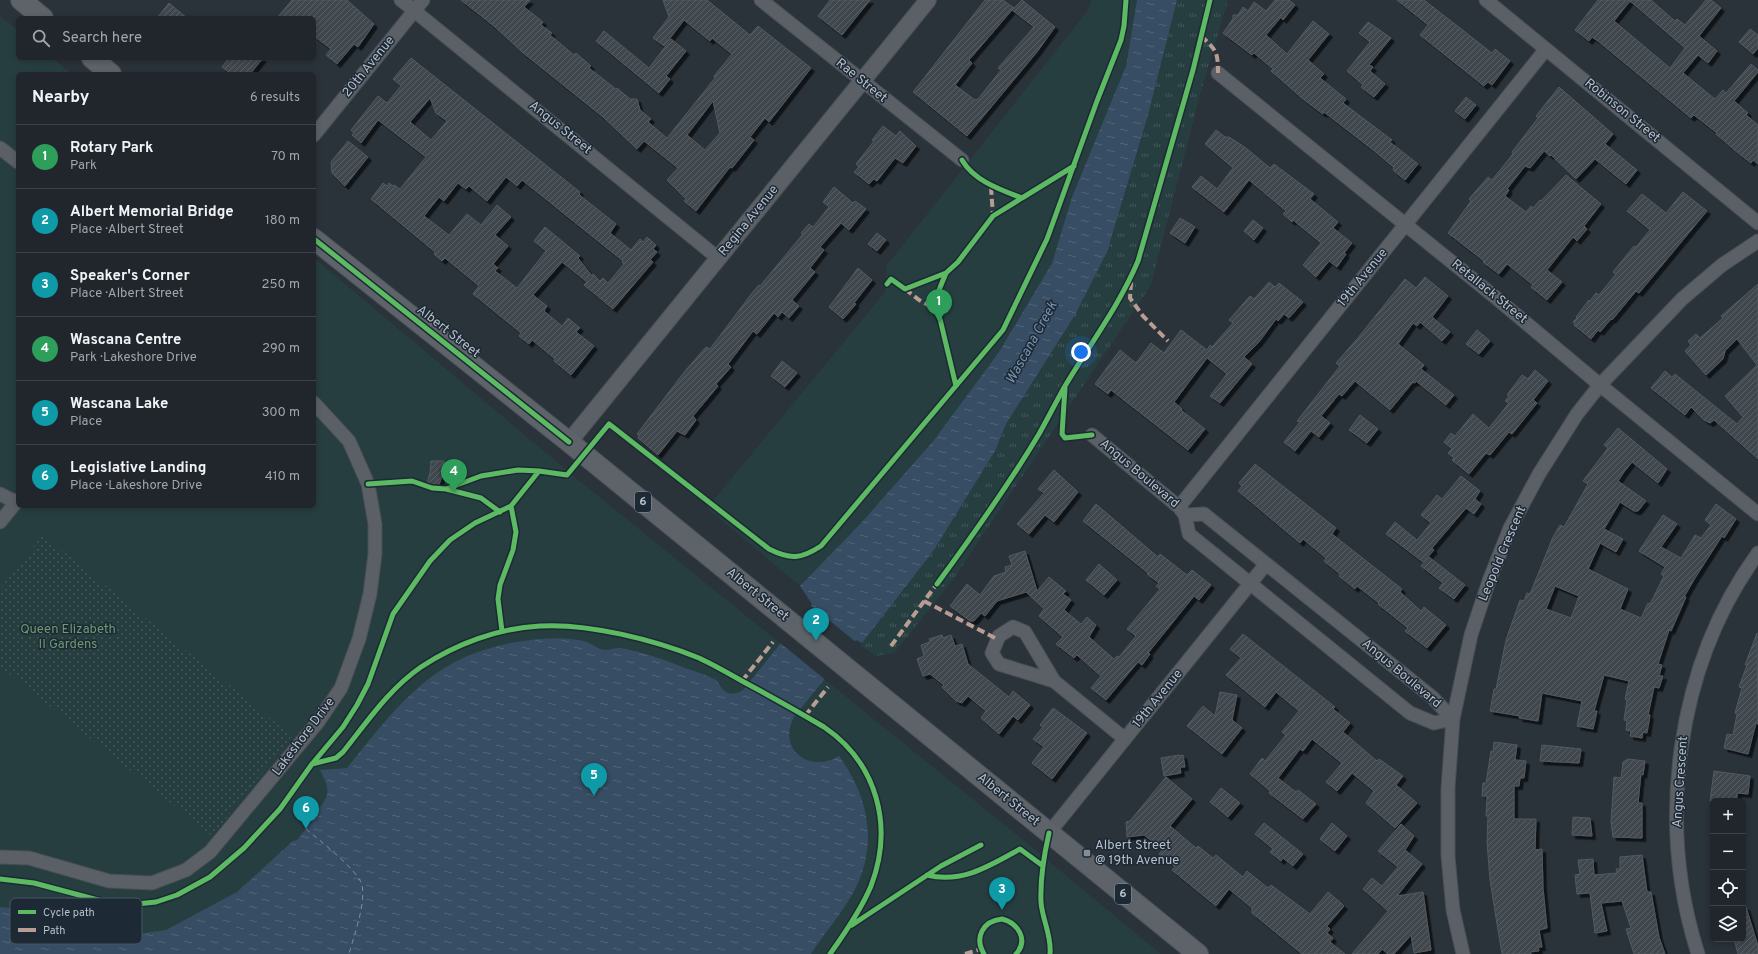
<!DOCTYPE html>
<html lang="en">
<head>
<meta charset="utf-8">
<style>
  :root { --surface:#20262c; --page:#282e34; --text:#f1f3f6; --muted:#a2a5a9; --line:#3d4348; --accent:#bca0f2 }
  body { margin:0; font-family:Overpass,sans-serif; background:var(--page); color:var(--text) }
  .controls { position:absolute; right:12px; bottom:12px; display:grid; overflow:hidden; border-radius:6px; box-shadow:0 2px 6px #0003 }
  .controls button { width:36px; height:36px; display:grid; place-items:center; padding:0; border:0; border-bottom:1px solid var(--line); background:var(--surface); color:var(--text); font:20px sans-serif }
  .you { position:absolute; left:1081px; top:352px; width:14px; height:14px; margin:-10px; border:3px solid #fff; border-radius:50%; background:#1a73e8; box-shadow:0 0 0 6px #1a73e833 }
  .badge { display:grid; place-items:center; width:26px; height:26px; border-radius:50%; background:var(--accent); color:#fff; font-size:13px; font-weight:700 }
  .pin { position:absolute; translate:-50% -33px; filter:drop-shadow(0 1px 2px #0008) }
  .pin::after { content:''; position:absolute; top:21px; width:14px; height:12px; background:inherit; clip-path:polygon(0 0,100% 0,50% 100%) }
  .list { margin:0; padding:0; list-style:none }
  h2 { display:flex; justify-content:space-between; align-items:center; height:52px; margin:0; padding:0 16px; font-size:17px }
  h2 small { font-size:13px; font-weight:400; color:var(--muted) }
  .list li { display:grid; grid-template-columns:26px 1fr auto; gap:12px; align-items:center; box-sizing:border-box; height:64px; padding:0 16px; border-top:1px solid var(--line) }
  .list b { display:block; font-size:15px; white-space:nowrap }
  .list p { margin:0; font-size:13px; white-space:nowrap; color:var(--muted) }
  .list em { font-size:13px; font-style:normal; color:var(--muted) }
  .icon { flex:none; width:22px; height:22px; fill:none; stroke:currentColor; stroke-width:2; stroke-linecap:round; stroke-linejoin:round }
  .map { position:relative; flex:none; width:1758px; height:954px; overflow:hidden }
  .search { position:absolute; background:var(--surface); box-shadow:0 2px 6px #0003; left:16px; top:16px; width:300px; height:44px; display:flex; align-items:center; gap:10px; box-sizing:border-box; padding:0 14px; border-radius:6px; color:var(--muted); font-size:15px }
  .panel { position:absolute; background:var(--surface); box-shadow:0 2px 6px #0003; left:16px; top:72px; width:300px; height:436px; border-radius:6px }
  .map>svg:first-child { display:block }
  .grass { fill:url(#grass-tufts) }
  .park { fill:#273e40 }
  .garden { fill:url(#garden-dots) }
  .water { fill:url(#water-ripples) }
  .pier { fill:#2a323a }
  .lines { fill:none; stroke-linecap:round; stroke-linejoin:round }
  .ferry { stroke:#7493ae; stroke-width:1; stroke-dasharray:5 4; stroke-linecap:butt }
  .building { fill:url(#building-hatch); stroke:#525a61; fill-rule:evenodd; filter:url(#shadow) }
  .minor-casing { stroke:#484e54; stroke-width:15 }
  .tertiary-casing { stroke:#484e54; stroke-width:18 }
  .primary-casing { stroke:#484f56; stroke-width:22 }
  .minor { stroke:#5b6067; stroke-width:13 }
  .tertiary { stroke:#5b6067; stroke-width:16 }
  .primary { stroke:#5d6369; stroke-width:20 }
  .quiet { stroke:#b99d93; stroke-width:4; stroke-dasharray:8 4; stroke-linecap:butt }
  .cycleway-casing { stroke:#1d2935; stroke-width:8 }
  .cycleway { stroke:#5cba63; stroke-width:5 }
  .poi-dot { fill:#848e98; stroke:#1d2935; stroke-width:1.5 }
  .labels { text-anchor:middle; dominant-baseline:central; stroke-width:3; stroke-linejoin:round; paint-order:stroke }
  .shield { fill:#1d2935; stroke:#87929d; stroke-width:1 }
  .shield-label { font-size:12px; font-weight:bold; fill:#b5bfca }
  .street-label { font-size:13px; fill:#b5bfca; stroke:#1d2935 }
  .park-label { font-size:13px; fill:#6b9c72; stroke:#1d2935 }
  .poi-label { font-size:13px; fill:#b5bfca; stroke:#1d2935; text-anchor:start }
  .water-label { font-size:14px; font-style:italic; fill:#7493ae; stroke:#1d2935 }
  .key { fill:#1d2935; stroke:#4b5662; stroke-width:1 }
  .key-label { font-size:11px; fill:#b5bfca }
</style>
</head>
<body>
<div class="map">
<svg width="1758" height="954" viewBox="0 0 1758 954">
  <defs>
    <pattern id="grass-tufts" width="24" height="20" patternUnits="userSpaceOnUse"><rect width="24" height="20" fill="#273e40"/><path d="M3 7l-1-3M5 7V3M7 7l1-3M15 17l-1-3M17 17v-4M19 17l1-3" fill="none" stroke="#44585a"/></pattern>
    <pattern id="garden-dots" width="8" height="8" patternUnits="userSpaceOnUse"><rect width="8" height="8" fill="#273e40"/><path d="M2 2h.1M6 6h.1" fill="none" stroke="#44585a" stroke-width="1.8" stroke-linecap="round"/></pattern>
    <pattern id="water-ripples" width="26" height="14" patternUnits="userSpaceOnUse"><rect width="26" height="14" fill="#374d63"/><path d="M2 4q2-2 4 0t4 0M15 11q2-2 4 0t4 0" fill="none" stroke="#526578"/></pattern>
    <pattern id="building-hatch" width="6" height="6" patternUnits="userSpaceOnUse"><rect width="6" height="6" fill="#40464d"/><path d="M-1 1l2-2M0 6l6-6M5 7l2-2" fill="none" stroke="#595f65"/></pattern>
    <filter id="shadow"><feDropShadow dx="3.5" dy="3.5" stdDeviation="0" flood-color="#0009"/></filter>
  </defs>
  <rect width="100%" height="100%" fill="#2a323a"/>
  <path class="grass" d="M1177 0H1228L1201 91 1151 285 952 581 894 653 876 656 860 645 934 550 995 451 1006 424 1075 315 1107 252 1148 115Z"/>
  <path class="park" d="M1091 0H1137L1126 66 1072 197 1052 263 999 352 934 440 862 522 800 586 707 508 885 292 887 265 1088 10Z
    M0 16 18 30V58H52L72 74H18V506H314V258L576 478 1022 839 1161 954H0Z"/>
  <path class="garden" d="M43 535 292 736 212 836 0 666V589Z"/>
  <path class="water" d="M1137 0H1177L1148 115 1107 252 1075 315 1006 424 995 451 934 550 862 643 856 640 794 717C777 749 809 774 839 756 869 797 879 846 853 893 841 915 824 933 811 954H0V907L29 910 108 930 138 934 166 930 237 892 294 840 296 841 317 815 315 813C330 796 331 791 320 770L347 768C382 725 414 680 465 657 496 643 554 632 587 642 594 645 599 650 606 650 612 650 617 647 621 648 643 652 665 660 685 668 695 671 706 675 716 680 719 682 719 685 721 687 727 696 737 695 744 689L812 604 800 586 862 522 934 440 999 352 1052 263 1072 197 1126 66Z"/>
  <path class="pier" d="M809 604 857 643 827 681 779 642Z"/>
  <g class="lines">
    <path class="ferry" d="M306 829C319 840 358 870 362 885 366 904 354 935 349 954"/>
  </g>
  <path class="building" d="M292 0H347L374 24 358 47 354 44 337 64 326 55 331 49 314 36V16L313 18H277Z
    M461 0H530L524 7 543 22 541 25 552 33 550 35 574 55 576 53 591 66 589 68 616 89 617 88 630 99H637L640 110 651 119 648 122 667 138 715 78 714 76 732 54 712 38 710 41 684 20 664 46 653 38 669 17 663 0H707L750 35 758 26 811 68 769 122 765 118 750 137 754 140 732 168 730 167 696 211 684 201 686 199 667 180 678 168 644 141 637 149 603 117 522 52 495 27ZM713 101 720 133 705 150 687 135Z
    M830 0H870L842 35 818 16Z
    M985 0H1003L1014 8 1012 10 1022 0 1055 27 1037 52 967 136 913 92ZM1012 10 1034 27 998 68 1001 70 978 99 975 100 955 85 972 63 969 60Z
    M1275 0H1289L1295 5 1283 20 1281 17 1266 35 1287 54 1313 21 1329 34 1308 60 1324 74 1320 78 1346 99 1343 103 1392 140 1390 142 1418 164 1405 180 1393 170 1394 168 1391 165 1373 150 1324 112 1323 114 1303 99 1271 71 1273 69 1254 53 1252 55 1223 33 1233 19V15H1238L1243 7 1248 11 1254 2 1266 11Z
    M1397 0H1424L1492 53 1495 49 1510 61 1492 85 1488 82 1484 86 1420 35 1428 25Z
    M1598 0H1651L1675 21 1677 19 1685 25 1706 0H1711L1721 8 1699 36 1717 51 1708 63 1698 55 1683 73 1715 99 1723 90 1726 93 1751 64 1758 70V72L1734 101 1748 113 1746 115 1758 125V164L1753 160 1751 163 1738 153 1716 134 1717 133 1694 115 1691 118 1598 41 1592 37 1589 41 1575 30ZM1630 1 1685 48 1670 68 1614 21Z
    M169 3 187 18H157Z
    M1368 22 1391 38 1369 65 1373 67 1370 71 1385 84 1374 97 1361 87 1363 85 1347 71 1370 42 1359 33Z
    M1750 29 1758 35V48L1753 54 1739 42Z
    M604 31 649 68 671 39 686 51 666 76 670 79 659 93 596 41Z
    M229 58H263L250 74H231L222 67Z
    M411 58 580 192 579 194 582 197 616 224 610 233 631 250 640 239 643 242 647 237 656 245 653 249 657 252 650 260 653 262 613 309 584 285 587 282 562 262 533 295 547 306 544 311 562 326 568 318 580 328 576 332 594 346 571 375 554 361 555 359 532 340 529 344 519 336 521 333 473 294 479 286 445 258 442 261 434 254 435 252 371 199 383 183 387 186 389 183 393 186 394 185 400 189 426 157 378 120 361 143 352 135 354 133 351 130 378 96 387 103 401 86 393 79ZM430 98 436 113 447 121 431 140 410 122ZM506 177 517 186 522 180 623 261 622 262 624 264 608 283 603 278 600 281 593 274 592 276 578 258 580 256 545 227 534 241 546 251 517 288 495 271 498 268 493 264 508 246 495 235 511 217 497 205 481 225 467 214 449 235 424 216 439 197 444 201 458 183 466 189 469 186 487 201Z
    M1559 87 1613 134 1605 144 1637 170 1626 184 1595 159 1576 179 1551 155 1550 156 1544 151 1530 168 1525 166 1507 189 1509 190 1505 196 1526 212 1531 206 1533 208 1540 200 1541 201 1566 175 1601 204 1584 226 1587 229 1577 241 1573 237 1547 270 1562 282 1547 300 1531 287 1533 285 1507 264 1499 274 1483 262 1484 261 1448 233 1471 201 1469 199 1488 177 1492 180 1513 154 1512 152 1538 118 1536 116Z
    M1466 97 1476 105 1465 119 1455 111Z
    M883 126 896 136 900 131 916 146 903 163 895 158 877 181 874 179 869 184 854 172 859 167 856 164 874 141 872 140Z
    M1216 130 1225 137H1229L1246 148 1270 168 1274 164 1314 194 1310 199 1338 222 1333 228 1352 243 1344 253 1346 254 1337 267 1329 261 1316 277 1303 265 1321 243 1293 220 1292 222 1283 214 1286 211 1249 180 1224 212 1192 187 1201 176 1217 189 1233 168 1205 144Z
    M348 141 368 157 345 186 332 173 331 162Z
    M834 187 853 203 855 201 866 209 849 230 841 223 820 247 824 250 810 268 815 272 792 300 799 306 789 318 782 312 778 317 774 313 757 334 753 331 728 364 731 367 716 384 718 386 693 416 696 420 685 435 677 431 658 455 638 438 639 436 637 434 685 371 706 347 710 349 752 293 759 285 760 286 803 234 801 233 809 224 813 227 814 226 829 207 823 202Z
    M1683 192 1707 211 1639 293 1636 291 1612 320 1611 319 1600 332 1598 330 1591 339 1574 325 1575 324 1573 322 1577 318 1576 317 1589 300 1590 301 1596 293 1599 295 1616 274 1613 272 1634 246 1636 247 1650 230 1627 211 1642 194 1666 213Z
    M1180 218 1195 227 1185 243 1170 233Z
    M1253 220 1263 228 1254 240 1244 231Z
    M877 233 886 240 877 251 868 244Z
    M858 268 872 280 854 303 856 304 843 319 829 307Z
    M1425 277 1448 296 1432 317 1450 332 1442 341 1420 322 1417 326 1413 323 1398 344 1424 365 1421 369 1454 395 1446 405 1416 381 1415 383 1413 382 1390 410 1355 381 1342 396 1339 394 1321 416 1330 423 1319 437 1311 431 1295 451 1284 442 1300 422 1297 421 1340 366 1336 363 1357 339 1405 279 1416 288Z
    M1269 282 1275 287 1279 283 1303 302 1289 318 1284 314 1278 321 1276 319 1259 342 1244 357 1252 364 1220 403 1210 396 1227 374 1207 358 1174 402 1182 409 1181 410 1205 429 1188 450 1111 390 1108 394 1095 384 1120 350 1136 363 1151 343 1164 353 1181 330 1207 350 1210 345 1212 347 1233 323 1229 320 1250 296 1254 299Z
    M1758 284V459L1714 420 1710 423 1704 420 1691 407 1685 415 1651 388 1665 371 1672 377 1675 374 1737 424 1743 417 1725 396 1757 365 1737 339 1725 351 1723 359 1706 375 1685 351 1691 345 1688 341 1696 334 1700 338 1723 318 1721 316Z
    M1477 330 1490 341 1479 354 1466 344Z
    M782 361 797 373 785 387 771 376Z
    M1535 370 1548 381 1533 400 1537 403 1512 434 1509 432 1490 455 1486 453 1469 474 1452 460 1454 458 1448 453 1452 449 1444 442 1451 433 1455 436 1473 414 1489 428 1509 403 1505 401 1509 396 1507 395 1522 375 1528 379Z
    M1360 415 1378 429 1367 443 1349 430Z
    M1618 428 1667 469 1658 483 1632 462 1624 472 1618 481 1646 501 1638 511H1634L1620 502 1604 529 1623 539 1616 552 1600 543 1588 569 1628 589 1620 609 1641 618 1648 603 1650 604 1664 576 1661 574 1665 567 1639 551 1663 515 1677 524 1661 547 1681 558 1695 535 1701 538 1711 525 1705 520 1716 504 1736 519 1724 538 1722 536 1695 578 1684 597H1686L1671 631 1669 630 1658 664 1662 665 1659 676H1663L1659 688 1654 687 1648 715H1650L1647 733 1643 732 1642 738 1630 736 1631 731 1626 730 1627 721 1624 720 1627 700 1625 699 1629 681 1604 675 1594 711H1597L1593 729 1577 726 1582 701 1542 693 1538 721 1519 718 1520 716 1490 711 1494 689H1496L1506 640 1520 600 1524 601 1527 593 1530 594 1553 537 1560 525 1564 527 1588 484 1583 481 1608 448 1604 445ZM1555 586 1579 596 1571 618 1546 609Z
    M431 461H444L443 474 438 487 427 483 430 473Z
    M1255 464 1336 528 1332 534 1402 589 1400 592 1421 611 1424 607 1446 625 1427 648 1405 631 1408 628 1378 604 1379 603 1357 586 1355 589 1339 576 1340 574 1324 561 1326 558 1303 539 1300 543 1238 491 1242 486 1239 483Z
    M1054 470 1078 492 1054 522 1045 515 1029 534 1017 524 1044 493 1038 489Z
    M1461 476 1480 491 1475 499 1481 504 1474 514 1466 508 1432 548 1434 550 1423 562 1386 534 1395 522 1417 540 1431 523 1421 515 1437 495 1442 499Z
    M1096 504 1158 557 1160 554 1187 575 1192 570 1211 585 1199 600 1194 596 1148 653 1150 654 1142 665 1138 662 1106 700 1091 688 1101 676 1077 655 1074 658 1056 644 1063 637 1039 616 1044 609 1026 592 997 601 985 616 981 613 974 621H970L950 606 967 584 980 595 994 576 1006 572 1005 567 1012 565 1009 556 1025 551 1037 591 1049 577 1066 591 1063 594 1071 600 1064 610 1081 624 1087 617 1096 625 1089 637 1114 659 1117 656 1119 657 1136 636 1127 629 1160 589 1156 586 1159 583 1147 574 1148 573 1083 521Z
    M1429 557 1465 585 1454 599 1439 588 1443 583 1421 566Z
    M1099 564 1117 580 1104 595 1086 580Z
    M1757 633 1758 724 1756 723 1748 754 1724 748 1727 734 1733 735 1737 714 1735 713 1742 688 1739 687 1747 665H1745Z
    M1243 634 1335 707 1333 709 1350 723 1343 732 1377 761 1379 759 1403 776 1396 785 1417 803 1395 828 1366 803 1374 791 1352 773 1337 791 1326 782 1342 763 1312 739 1303 751 1300 749 1278 778 1296 792 1298 790 1316 804 1303 819 1269 793 1270 791 1250 774 1262 758 1265 761 1286 735 1282 732 1299 711 1276 692 1265 707 1226 675 1241 658 1230 649Z
    M942 635 943 638 951 635 955 646 962 644 968 664 1009 697 1013 691 1030 705 1018 720 1013 716 999 734 981 718 986 711 968 696 962 703 956 701 942 687 944 685 930 674 923 676 917 659 924 656 921 645 930 642 929 639Z
    M1220 692 1237 695 1232 720 1242 728 1222 754 1187 726 1203 706 1215 716Z
    M1053 708 1087 733 1052 779 1032 763 1044 747 1033 739 1043 727 1040 725Z
    M1494 742 1517 745 1515 760 1526 761 1524 778H1520L1519 786H1514V819H1536L1535 850 1542 849 1543 888 1547 928 1539 930 1542 947H1538L1539 951 1530 952 1531 954H1502L1497 924 1490 880 1487 842 1488 816H1486L1487 796H1482L1483 783H1486L1491 751 1493 752Z
    M1542 745 1581 749 1579 763 1540 761Z
    M1179 755V756L1183 755 1185 767H1180L1181 773 1164 776 1161 758Z
    M1628 759 1645 761 1643 775 1641 774 1638 803H1642V838L1613 837 1611 822 1614 777 1621 778 1623 762Z
    M1714 771 1750 776 1748 794 1737 793V801H1710Z
    M1166 777 1192 799 1170 826 1196 848 1198 846 1213 858 1216 855 1243 877 1247 871 1268 888 1271 885 1310 914 1328 892 1340 902 1344 906 1327 926 1330 929 1327 933 1333 938 1330 942 1345 954H1302L1252 913V908L1229 889 1216 906 1172 870 1175 867 1159 854 1163 849 1144 835 1127 837 1126 822 1130 821Z
    M1221 788 1240 803 1228 817 1210 802Z
    M1573 817 1590 818 1592 836 1572 835Z
    M1264 823 1303 854 1293 866 1283 858 1281 861 1270 852 1273 849 1255 834Z
    M1332 823 1347 836 1335 851 1320 839Z
    M1401 824 1414 836 1405 850 1422 864 1397 896 1423 892 1431 950 1414 953 1411 935 1394 954H1388L1382 949 1378 954H1352L1388 911 1363 889 1372 878 1382 886 1398 867 1378 851Z
    M1642 855 1647 892H1651L1659 937 1665 954H1634L1626 929 1631 928 1622 901 1601 903 1607 931 1595 933 1590 893 1577 894 1575 875 1580 874 1578 860 1593 859 1594 875 1617 873 1616 869H1620V857Z
    M1743 907H1746L1758 946V954H1738L1734 939H1743Z"/>
  <g class="lines">
    <g class="minor-casing">
      <path id="minor" d="M401 0 718 258
        M761 0 962 160
        M1486 0 1758 223
        M1218 73 1495 297 1600 385 1758 514
        M314 135 423 0
        M0 148 18 162
        M1092 435 1179 507 1185 515 1189 534 1410 713 1434 723 1453 719
        M0 494 16 502
        M1179 507 1546 49
        M1185 515 1204 514 1432 697 1453 719
        M0 522 18 500
        M1054 681 999 664 992 653 999 636 1013 627 1025 632 1054 681 1125 739
        M1049 833 1266 564
        M0 857 29 858 109 881 152 883 186 870 210 852 318 722 341 688 359 639 370 594 375 554V524L368 484 349 441 314 403
        M1463 954 1453 910 1448 856V788L1453 719 1471 635 1489 581 1510 528 1539 474 1577 414 1600 385 1682 299 1722 265 1758 241
        M1698 954C1656 822 1676 666 1758 553"/>
    </g>
    <g class="tertiary-casing">
      <path id="tertiary" d="M569 442 928 0"/>
    </g>
    <g class="primary-casing">
      <path id="primary" d="M21 0 43 18
        M92 58 111 74
        M314 239 569 442 1198 954"/>
    </g>
    <use href="#minor" class="minor"/>
    <use href="#tertiary" class="tertiary"/>
    <use href="#primary" class="primary"/>
    <path class="quiet" d="M1201 36C1216 50 1218 51 1218 73
      M991 187 993 216
      M1131 282 1130 298 1143 316 1168 341
      M905 289 919 300 936 309
      M924 601 997 639
      M891 646 939 581
      M742 681 773 642
      M805 716 828 687
      M965 954 981 949"/>
    <g class="cycleway-casing">
      <path id="cycleway" d="M962 160C974 181 1001 190 1022 198L1074 166
        M314 239 569 442
        M946 273C939 291 932 300 940 319L956 386
        M887 284 891 279 905 289 946 273 958 262 993 216 1022 198
        M1065 388 1062 434 1065 438 1092 435
        M368 484 412 481 432 488 446 489 481 476 518 470 539 471
        M446 489 481 498 500 512
        M937 584C973 535 1008 486 1039 434 1048 418 1056 402 1065 386 1090 344 1119 306 1138 261L1193 70 1210 0
        M502 631 498 599 500 585 513 550 516 532 511 506
        M312 764 343 727 357 705 368 684 393 614 430 561 450 540 475 523 511 506 539 471 567 475 609 424 769 549C791 560 801 559 821 546L1003 330 1047 239 1097 101 1121 40 1124 26 1126 0
        M1049 833C1044 855 1040 879 1041 902 1042 919 1052 936 1050 954
        M927 875C962 884 991 865 1020 849L1043 866
        M0 879 34 883 113 904 127 905 156 902 177 895 210 877 244 848 280 809 312 764 336 758 343 752C367 722 389 689 421 667 456 644 498 628 540 626 588 623 655 640 699 658 714 665 728 673 742 681 770 696 797 711 824 727 877 763 894 826 871 886 861 910 845 933 830 954
        M852 925 941 866 981 845
        M984 954C974 937 983 921 1002 919 1018 923 1029 940 1016 954"/>
    </g>
    <use href="#cycleway" class="cycleway"/>
  </g>
  <rect class="poi-dot" x="1083" y="849" width="8" height="8" rx="2"/>
  <g class="labels">
    <g class="shield">
      <rect x="635" y="492" width="16" height="20" rx="3"/>
      <rect x="1115" y="884" width="16" height="20" rx="3"/>
    </g>
    <g class="shield-label">
      <text x="643" y="502">6</text>
      <text x="1123" y="894">6</text>
    </g>
    <g class="street-label">
      <text transform="translate(369 67) rotate(-51)">20th Avenue</text>
      <text transform="translate(861 81) rotate(39)">Rae Street</text>
      <text transform="translate(1622 111) rotate(39)">Robinson Street</text>
      <text transform="translate(560 128) rotate(39)">Angus Street</text>
      <text transform="translate(749 221) rotate(-51)">Regina Avenue</text>
      <text transform="translate(1363 278) rotate(-51)">19th Avenue</text>
      <text transform="translate(1489 292) rotate(39)">Retallack Street</text>
      <text transform="translate(448 332) rotate(38)">Albert Street</text>
      <text transform="translate(1139 474) rotate(40)">Angus Boulevard</text>
      <text transform="translate(1503 554) rotate(-67)">Leopold Crescent</text>
      <text transform="translate(757 595) rotate(39)">Albert Street</text>
      <text transform="translate(1401 674) rotate(40)">Angus Boulevard</text>
      <text transform="translate(1158 699) rotate(-51)">19th Avenue</text>
      <text transform="translate(304 737) rotate(-53)">Lakeshore Drive</text>
      <text transform="translate(1681 782) rotate(-86)">Angus Crescent</text>
      <text transform="translate(1008 800) rotate(39)">Albert Street</text>
    </g>
    <g class="park-label">
      <text x="68" y="630">Queen Elizabeth<tspan x="68" dy="15">II Gardens</tspan></text>
    </g>
    <g class="poi-label">
      <text x="1095" y="846">Albert Street<tspan x="1095" dy="15">@ 19th Avenue</tspan></text>
    </g>
    <g class="water-label">
      <text transform="translate(1032 343) rotate(-61)">Wascana Creek</text>
    </g>
  </g>
  <rect x="10" y="898" width="132" height="46" rx="6" class="key"/>
  <rect x="18" y="910" width="18" height="4" fill="#5cba63"/>
  <rect x="18" y="928" width="18" height="4" fill="#b99d93"/>
  <g class="key-label">
    <text x="43" y="916">Cycle path</text>
    <text x="43" y="934">Path</text>
  </g>
</svg>
<div class="controls">
<button>+</button>
<button>−</button>
<button><svg class="icon" aria-label="locate" viewBox="0 0 24 24"><circle cx="12" cy="12" r="6"/><path d="M12 2v4M12 18v4M2 12h4M18 12h4"/></svg></button>
<button><svg class="icon" aria-label="layers" viewBox="0 0 24 24"><path d="M12 4l9 5-9 5-9-5zM3 14l9 5 9-5"/></svg></button>
</div>
<div class="you"></div>
<div class="pin badge" style="left:939px;top:322px;background:#2e9e5b">1</div>
<div class="pin badge" style="left:816px;top:641px;background:#0f9aa8">2</div>
<div class="pin badge" style="left:1002px;top:910px;background:#0f9aa8">3</div>
<div class="pin badge" style="left:454px;top:492px;background:#2e9e5b">4</div>
<div class="pin badge" style="left:594px;top:796px;background:#0f9aa8">5</div>
<div class="pin badge" style="left:306px;top:829px;background:#0f9aa8">6</div>
<div class="search"><svg class="icon" aria-label="search" viewBox="0 0 24 24"><circle cx="10" cy="10" r="6"/><path d="M15 15l6 6"/></svg>Search here</div>
<section class="panel">
<h2>Nearby<small>6 results</small></h2>
<ul class="list">
<li><span class="badge" style="background:#2e9e5b">1</span><div><b>Rotary Park</b><p>Park</p></div><em>70 m</em></li>
<li><span class="badge" style="background:#0f9aa8">2</span><div><b>Albert Memorial Bridge</b><p>Place · Albert Street</p></div><em>180 m</em></li>
<li><span class="badge" style="background:#0f9aa8">3</span><div><b>Speaker's Corner</b><p>Place · Albert Street</p></div><em>250 m</em></li>
<li><span class="badge" style="background:#2e9e5b">4</span><div><b>Wascana Centre</b><p>Park · Lakeshore Drive</p></div><em>290 m</em></li>
<li><span class="badge" style="background:#0f9aa8">5</span><div><b>Wascana Lake</b><p>Place</p></div><em>300 m</em></li>
<li><span class="badge" style="background:#0f9aa8">6</span><div><b>Legislative Landing</b><p>Place · Lakeshore Drive</p></div><em>410 m</em></li>
</ul>
</section>
</div>
</body>
</html>
